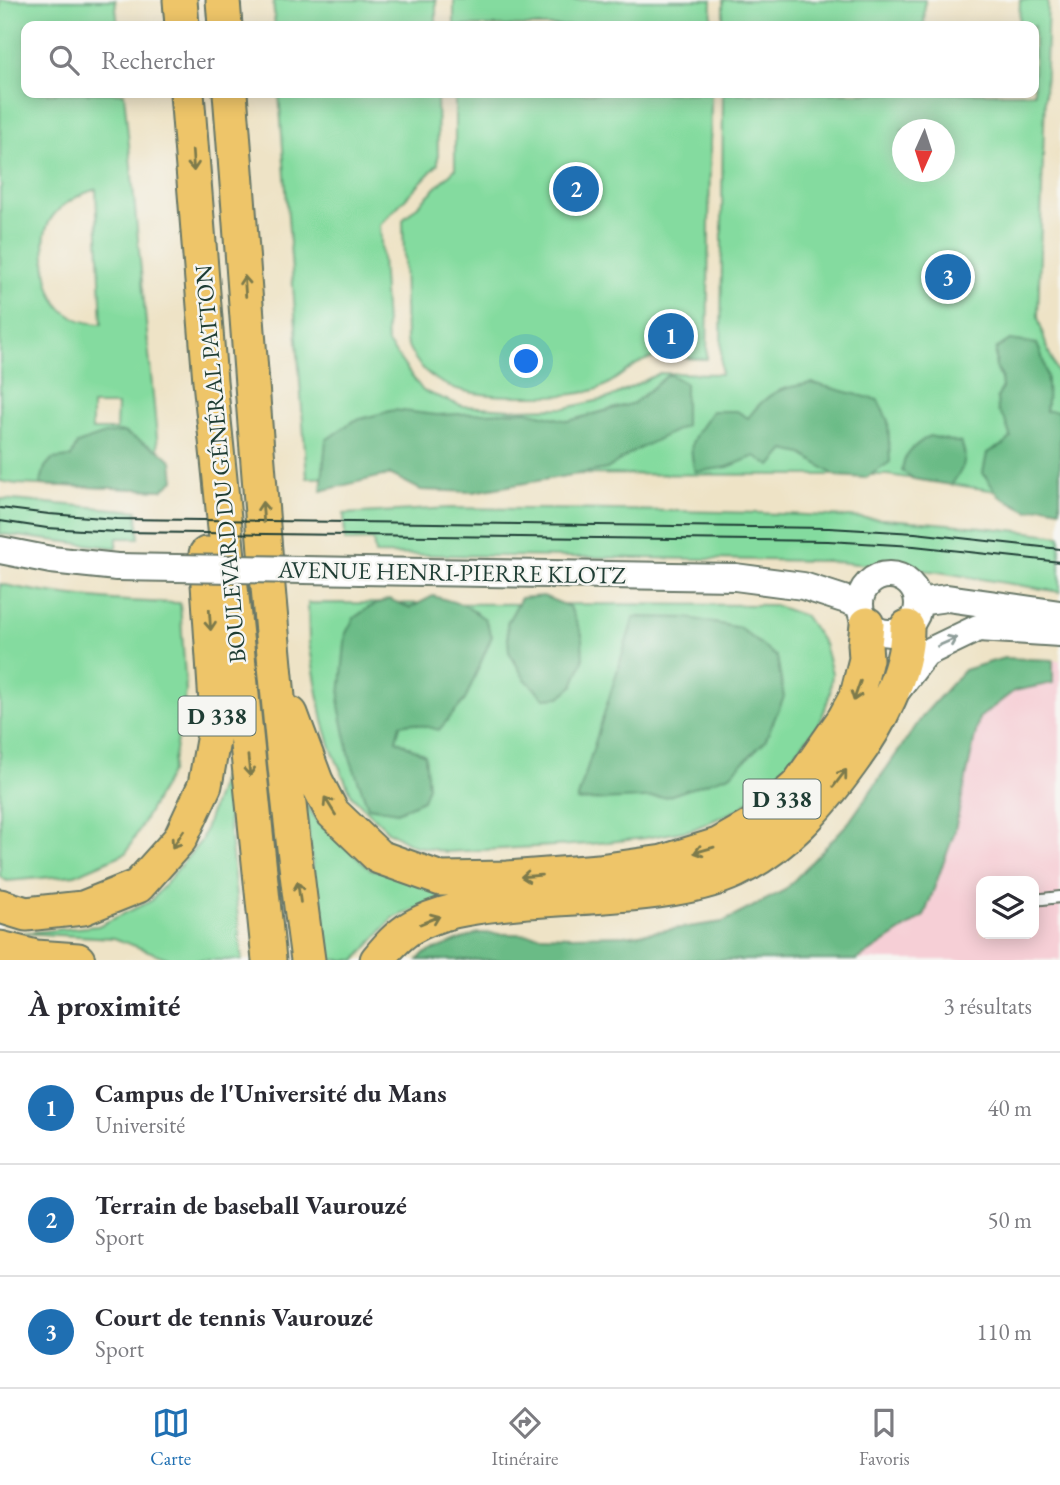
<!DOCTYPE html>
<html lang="fr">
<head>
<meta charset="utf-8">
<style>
  :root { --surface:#fff; --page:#f2f2f3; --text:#2b2b33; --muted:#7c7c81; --line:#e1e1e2; --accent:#1f6fb2 }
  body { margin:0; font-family:"EB Garamond",serif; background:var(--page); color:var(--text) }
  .controls { position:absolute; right:21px; bottom:21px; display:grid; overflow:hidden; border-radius:14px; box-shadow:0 4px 18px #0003 }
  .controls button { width:63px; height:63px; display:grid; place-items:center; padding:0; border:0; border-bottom:2px solid var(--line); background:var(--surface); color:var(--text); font:35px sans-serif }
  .compass { position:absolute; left:892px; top:119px; width:63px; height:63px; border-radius:50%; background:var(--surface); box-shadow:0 4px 18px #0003; rotate:183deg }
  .you { position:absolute; left:527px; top:362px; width:24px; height:24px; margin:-18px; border:5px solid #fff; border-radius:50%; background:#1a73e8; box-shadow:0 0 0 10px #1a73e833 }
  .badge { display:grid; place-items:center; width:46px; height:46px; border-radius:50%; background:var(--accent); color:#fff; font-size:23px; font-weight:700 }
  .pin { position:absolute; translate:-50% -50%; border:4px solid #fff; box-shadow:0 2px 7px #0006 }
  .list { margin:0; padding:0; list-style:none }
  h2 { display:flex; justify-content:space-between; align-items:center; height:91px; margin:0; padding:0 28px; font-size:30px }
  h2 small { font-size:23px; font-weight:400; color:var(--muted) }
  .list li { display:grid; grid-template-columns:46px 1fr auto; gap:21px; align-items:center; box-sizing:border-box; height:112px; padding:0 28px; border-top:2px solid var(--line) }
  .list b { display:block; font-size:26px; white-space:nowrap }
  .list p { margin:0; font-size:23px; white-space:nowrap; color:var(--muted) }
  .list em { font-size:23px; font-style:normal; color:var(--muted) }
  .icon { flex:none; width:38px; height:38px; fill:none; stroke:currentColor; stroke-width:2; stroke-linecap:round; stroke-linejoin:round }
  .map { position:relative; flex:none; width:1060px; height:960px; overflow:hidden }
  .search { position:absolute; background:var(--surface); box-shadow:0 4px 18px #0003; left:21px; right:21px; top:21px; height:77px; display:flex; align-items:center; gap:18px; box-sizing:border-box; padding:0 24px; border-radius:14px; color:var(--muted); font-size:26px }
  .sheet { height:427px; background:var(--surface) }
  nav { display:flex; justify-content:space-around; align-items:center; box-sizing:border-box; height:98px; border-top:2px solid var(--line); background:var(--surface); font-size:19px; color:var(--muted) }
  nav a { display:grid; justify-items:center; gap:4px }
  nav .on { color:var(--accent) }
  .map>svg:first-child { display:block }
  .built { fill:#f6cfd6; fill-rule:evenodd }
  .green { fill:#84db9f; stroke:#528c6a; stroke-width:2; fill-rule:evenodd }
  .forest { fill:#6bbb86; stroke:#457c5d; stroke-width:2 }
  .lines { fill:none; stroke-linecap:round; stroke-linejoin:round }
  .service-casing { stroke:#677767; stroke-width:14 }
  .tertiary-casing { stroke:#677767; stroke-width:30 }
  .trunk-casing { stroke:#677767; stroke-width:37 }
  .service { stroke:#fff; stroke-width:10 }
  .tertiary { stroke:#fff; stroke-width:26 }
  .trunk { stroke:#eec569; stroke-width:33 }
  .tram { stroke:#1f3d34; stroke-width:2 }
  .tertiary-bridge-casing { stroke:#677767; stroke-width:30; stroke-linecap:butt }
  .tertiary-bridge { stroke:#fff; stroke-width:26 }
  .oneway { stroke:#7c7a4c }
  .oneway2 { stroke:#8f9e9a }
  .labels { text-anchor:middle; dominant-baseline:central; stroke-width:5; stroke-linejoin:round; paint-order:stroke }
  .shield { fill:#f6f6f2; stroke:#60746d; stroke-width:2 }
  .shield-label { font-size:23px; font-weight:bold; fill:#1f3d34 }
  .street-label { font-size:24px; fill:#1f3d34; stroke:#f6f6f2 }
</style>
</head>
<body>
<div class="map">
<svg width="1060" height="960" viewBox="0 0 1060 960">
  <rect width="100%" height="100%" fill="#f6f6f2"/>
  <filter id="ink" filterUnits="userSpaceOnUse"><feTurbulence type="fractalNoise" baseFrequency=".0143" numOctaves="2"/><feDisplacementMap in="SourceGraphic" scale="14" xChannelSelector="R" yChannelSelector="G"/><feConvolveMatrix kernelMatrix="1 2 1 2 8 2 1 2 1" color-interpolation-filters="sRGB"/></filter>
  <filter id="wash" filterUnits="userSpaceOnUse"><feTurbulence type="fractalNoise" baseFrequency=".00686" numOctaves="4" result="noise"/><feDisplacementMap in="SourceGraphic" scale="28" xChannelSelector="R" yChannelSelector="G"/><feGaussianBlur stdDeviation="1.57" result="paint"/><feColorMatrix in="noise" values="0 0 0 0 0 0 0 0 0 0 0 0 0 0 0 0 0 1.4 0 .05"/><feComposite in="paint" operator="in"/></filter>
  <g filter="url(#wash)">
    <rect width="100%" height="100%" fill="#eee3c6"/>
    <path class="built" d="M1053 660H1060V960H857L924 916 954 834 979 718 1014 691 1053 683ZM981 881H1034V934H981Z"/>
    <path class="green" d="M0 0H115L118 26H26V93H124L162 490 16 484 0 481V188L2 185 0 183ZM96 189 102 324H101C61 322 47 297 45 259 44 247 43 234 49 222 59 204 78 195 96 189ZM92 405H117L116 430H92Z
      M273 0H436V26H275Z
      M454 0H712L711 26H454Z
      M723 0H925L924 26H723Z
      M1020 0H1048L1038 317 1047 348 1060 378V411L1046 412C1052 372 1036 367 1010 340L996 349C996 354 994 362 996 367 1001 382 1006 382 997 398L1011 438 1003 445 987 453 997 491 888 475 475 474 307 478 279 93H437L438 164 380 225 387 342 423 391 462 406 511 409 566 408 609 398 660 373 721 374 723 93H1034V26H1019ZM902 130H944V172H902Z
      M455 93H711L707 359C690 359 671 355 654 358 634 360 617 382 598 389 576 396 551 396 528 396 479 396 426 395 406 341L403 220 455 169Z
      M0 499 137 511 139 538H117V548L0 534Z
      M450 508C654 511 858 509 1060 536V592L939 572 827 561 375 554 373 540 345 541 344 514Z
      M0 584C61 597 117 602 180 603L186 692 171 772 126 853 75 875 7 881 0 877Z
      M308 603 774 605 805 616 824 644 832 673 830 694 820 723 785 766 740 809 691 830 645 838 590 844 446 852 412 845 388 831 352 796 331 748 323 721 309 643Z
      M224 773 242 960H172L114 938 22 933 98 926 151 901 201 841Z
      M305 803 318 822 370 869 505 890 444 898 393 918 356 960H323Z"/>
    <path class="forest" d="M1010 340 1037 344C1047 364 1049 389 1046 411H1060V509L1044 506 1028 511 999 496 983 473 987 453 1003 445 1011 438 1005 420 998 411 997 398 1002 389 1001 375 996 367V349Z
      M669 374 685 383V426L634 451 607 469 473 492 421 490 390 474 321 491 326 440 353 421 394 410 437 415 527 411 568 421 634 403Z
      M812 383 878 400 888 421 890 462 866 478 836 476 802 454 785 450 771 466 755 456 728 467 695 472C686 437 695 438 712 411H737L748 418C768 391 780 388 812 383Z
      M123 432 162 452 172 461 174 480 162 490 40 485 45 467 52 459 71 457 77 444 105 434Z
      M929 436 961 443C970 460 961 472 951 485L914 479 902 471C904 452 913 447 929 436Z
      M433 596 464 605 485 619 492 636 465 700 439 730 412 723 400 725 396 740 425 755 428 786 423 800 397 812 368 807 350 758 339 706 346 633 354 618 368 608 389 599 410 608Z
      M543 596 570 607 582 635 583 661 573 686 560 697 544 698 524 678 509 652 507 623 521 598Z
      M634 617 689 618 740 628 777 657 784 697 765 741 730 775 666 797 577 801Z
      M1004 658 1053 660V683L1014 691 979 718 954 834 924 916 857 960H418L423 954 478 933 571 936 632 935 723 922 785 890 849 822 925 713 964 670Z"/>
  </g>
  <g filter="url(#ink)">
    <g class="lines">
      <g class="service-casing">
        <path id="service" d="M1034 900 1060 897"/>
      </g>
      <g class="tertiary-casing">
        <path id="tertiary" d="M0 550 51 560 117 567
          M361 571 735 577 803 586 859 604
          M860 604a29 29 0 1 1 58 0a29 29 0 1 1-58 0Z
          M918 602 947 598 1060 614
          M898 689 926 653 978 628 1060 633"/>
      </g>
      <g class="trunk-casing">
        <path id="trunk" d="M180 0 182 26
          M223 0 225 26
          M187 93 210 381 269 960
          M230 93C253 382 269 672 308 960
          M291 714 316 781 332 812 379 857 441 879 508 878 599 871 663 862 718 845 753 825 798 785 844 719 857 695 866 659 865 644 867 624
          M0 906 26 914 83 908 138 886 180 839 205 785 217 718 206 554
          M0 948 36 957 78 960
          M377 960C387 948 398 935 412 927 438 912 469 907 499 904 568 895 673 900 735 871 784 848 820 806 851 763 877 728 908 672 907 627"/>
      </g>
      <use href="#service" class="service"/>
      <use href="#tertiary" class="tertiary"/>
      <use href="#trunk" class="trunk"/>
      <path class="tram" d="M0 508 49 514 117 519 829 528 915 533 1060 549
        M0 521 47 528 117 532 828 541 914 546 1060 562"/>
      <g class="tertiary-bridge-casing">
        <path id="tertiary-bridge" d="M117 567 361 571"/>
      </g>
      <use href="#tertiary-bridge" class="tertiary-bridge"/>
    </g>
    <defs><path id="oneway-shaft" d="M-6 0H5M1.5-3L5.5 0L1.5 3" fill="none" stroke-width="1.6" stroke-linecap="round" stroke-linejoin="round" transform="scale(1.75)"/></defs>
    <g class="oneway">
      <use href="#oneway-shaft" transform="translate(193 161) rotate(86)"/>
      <use href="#oneway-shaft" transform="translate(245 286) rotate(-94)"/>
      <use href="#oneway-shaft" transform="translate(263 512) rotate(-94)"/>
      <use href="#oneway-shaft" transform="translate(210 620) rotate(86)"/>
      <use href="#oneway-shaft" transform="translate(857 691) rotate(109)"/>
      <use href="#oneway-shaft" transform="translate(249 766) rotate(84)"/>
      <use href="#oneway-shaft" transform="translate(840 778) rotate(-53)"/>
      <use href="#oneway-shaft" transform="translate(330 806) rotate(-122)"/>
      <use href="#oneway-shaft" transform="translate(178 839) rotate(124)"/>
      <use href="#oneway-shaft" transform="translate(704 850) rotate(164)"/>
      <use href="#oneway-shaft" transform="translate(531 876) rotate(175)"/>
      <use href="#oneway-shaft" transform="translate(299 892) rotate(-98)"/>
      <use href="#oneway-shaft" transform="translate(430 920) rotate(-22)"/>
    </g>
    <use class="oneway2" href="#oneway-shaft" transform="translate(947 642) rotate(-24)"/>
  </g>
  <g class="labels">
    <g class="shield">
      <rect x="178.5" y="696.5" width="77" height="39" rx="5"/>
      <rect x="743.5" y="779.5" width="77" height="39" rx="5"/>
    </g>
    <g class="shield-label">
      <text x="217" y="716">D 338</text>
      <text x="782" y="799">D 338</text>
    </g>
    <g class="street-label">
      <text transform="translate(220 464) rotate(-95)">BOULEVARD DU GÉNÉRAL PATTON</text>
      <text transform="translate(452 572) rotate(1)">AVENUE HENRI-PIERRE KLOTZ</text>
    </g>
  </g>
</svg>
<div class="controls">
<button><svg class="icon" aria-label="layers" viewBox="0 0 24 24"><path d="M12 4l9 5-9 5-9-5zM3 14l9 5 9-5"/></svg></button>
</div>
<svg class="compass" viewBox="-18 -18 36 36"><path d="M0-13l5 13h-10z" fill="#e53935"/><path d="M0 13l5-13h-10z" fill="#7c7c81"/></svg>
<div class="you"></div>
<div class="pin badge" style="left:671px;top:336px">1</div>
<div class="pin badge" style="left:576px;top:189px">2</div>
<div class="pin badge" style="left:948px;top:277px">3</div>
<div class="search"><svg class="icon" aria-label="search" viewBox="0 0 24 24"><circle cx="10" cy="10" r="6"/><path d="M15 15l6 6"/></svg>Rechercher</div>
</div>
<section class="sheet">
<h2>À proximité<small>3 résultats</small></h2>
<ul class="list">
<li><span class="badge">1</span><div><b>Campus de l'Université du Mans</b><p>Université</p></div><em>40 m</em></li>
<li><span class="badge">2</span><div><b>Terrain de baseball Vaurouzé</b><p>Sport</p></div><em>50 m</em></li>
<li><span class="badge">3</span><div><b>Court de tennis Vaurouzé</b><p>Sport</p></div><em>110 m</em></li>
</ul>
</section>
<nav>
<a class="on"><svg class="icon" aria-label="map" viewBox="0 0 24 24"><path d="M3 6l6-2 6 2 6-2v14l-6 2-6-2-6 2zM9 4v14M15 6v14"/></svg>Carte</a>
<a><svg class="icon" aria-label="directions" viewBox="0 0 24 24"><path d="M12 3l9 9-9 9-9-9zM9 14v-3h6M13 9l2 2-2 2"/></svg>Itinéraire</a>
<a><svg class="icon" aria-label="saved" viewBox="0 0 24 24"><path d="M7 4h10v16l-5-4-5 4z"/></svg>Favoris</a>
</nav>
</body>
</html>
